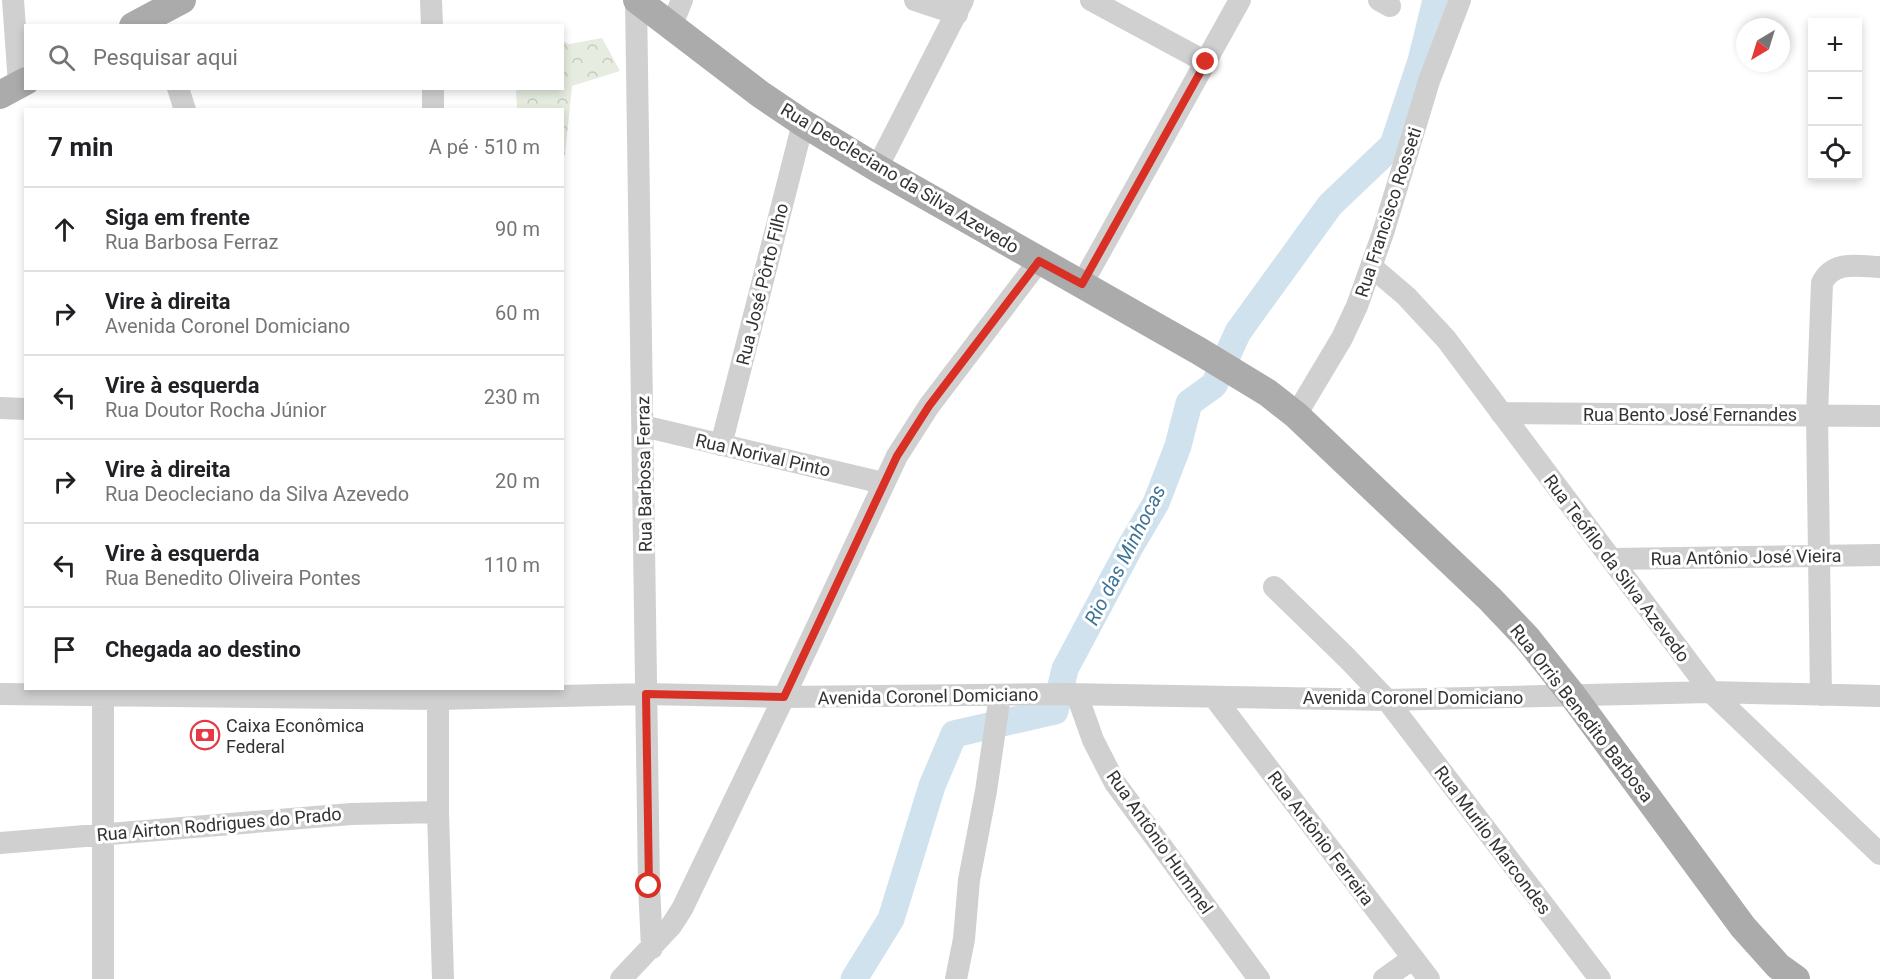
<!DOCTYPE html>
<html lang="pt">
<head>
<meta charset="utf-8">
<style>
  :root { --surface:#fff; --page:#f2f2f2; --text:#202124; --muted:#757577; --line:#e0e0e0 }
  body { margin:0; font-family:Roboto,sans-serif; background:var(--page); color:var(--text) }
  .controls { position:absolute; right:18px; top:18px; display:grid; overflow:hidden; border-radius:0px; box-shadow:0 3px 9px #0003 }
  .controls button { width:54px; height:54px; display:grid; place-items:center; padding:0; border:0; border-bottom:2px solid var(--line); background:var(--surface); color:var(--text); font:30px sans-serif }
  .compass { position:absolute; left:1736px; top:18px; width:54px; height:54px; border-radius:50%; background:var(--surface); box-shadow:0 3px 9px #0003; rotate:218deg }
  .stop { position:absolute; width:18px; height:18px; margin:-14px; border:4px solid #d93025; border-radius:50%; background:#fff }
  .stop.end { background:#d93025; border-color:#fff; box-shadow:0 2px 6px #0008 }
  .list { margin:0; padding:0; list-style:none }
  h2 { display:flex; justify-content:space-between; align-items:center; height:78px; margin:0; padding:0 24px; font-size:26px }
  h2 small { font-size:20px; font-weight:400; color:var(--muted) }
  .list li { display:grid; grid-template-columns:39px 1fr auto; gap:18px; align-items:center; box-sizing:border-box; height:84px; padding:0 24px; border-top:2px solid var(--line) }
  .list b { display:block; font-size:22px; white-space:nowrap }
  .list p { margin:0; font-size:20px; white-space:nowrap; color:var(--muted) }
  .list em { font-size:20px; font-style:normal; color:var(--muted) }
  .icon { flex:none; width:33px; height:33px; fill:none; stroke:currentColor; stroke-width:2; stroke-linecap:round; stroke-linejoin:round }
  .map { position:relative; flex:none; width:1880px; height:979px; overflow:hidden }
  .search { position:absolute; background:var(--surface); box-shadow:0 3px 9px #0003; left:24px; top:24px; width:540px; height:66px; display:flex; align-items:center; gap:15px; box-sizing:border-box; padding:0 21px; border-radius:0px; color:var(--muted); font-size:22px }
  .panel { position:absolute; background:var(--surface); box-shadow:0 3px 9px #0003; left:24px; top:108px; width:540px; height:582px; border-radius:0px }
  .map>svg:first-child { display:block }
  .forest { fill:url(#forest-crowns) }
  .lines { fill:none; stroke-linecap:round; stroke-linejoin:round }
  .river { stroke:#cfe2ee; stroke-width:27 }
  .minor { stroke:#d0d0d0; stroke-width:22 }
  .major { stroke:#ababab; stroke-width:28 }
  .route { stroke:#d93025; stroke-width:8 }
  .labels { text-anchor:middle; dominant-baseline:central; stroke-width:6; stroke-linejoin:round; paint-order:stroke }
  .street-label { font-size:18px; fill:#333; stroke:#fff }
  .poi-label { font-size:18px; fill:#333; stroke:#fff; text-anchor:start }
  .water-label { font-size:20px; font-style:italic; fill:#3f7597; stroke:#fff }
</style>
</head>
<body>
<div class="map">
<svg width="1880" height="979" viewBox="0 0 1880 979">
  <defs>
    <pattern id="forest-crowns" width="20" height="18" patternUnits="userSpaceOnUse" patternTransform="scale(1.5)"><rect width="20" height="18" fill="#e6ecdf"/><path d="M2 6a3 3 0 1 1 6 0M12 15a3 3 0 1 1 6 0" fill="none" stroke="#c6cbc0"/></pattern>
  </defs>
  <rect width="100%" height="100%" fill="#fff"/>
  <path class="forest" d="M602 38 620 71 572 86 565 155 563 156 562 110 517 109 516 89 562 88 563 41 569 44Z"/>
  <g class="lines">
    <path class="river" d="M854 979 891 919 932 786 954 734 1055 711 1065 669 1130 547 1156 503 1178 446 1189 403 1214 385 1238 332 1330 205 1393 145 1421 61 1436 0"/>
    <path class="minor" d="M13 0 19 84
      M431 0 432 26
      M636 0 649 886 652 948
      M915 0 957 14
      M1091 0 1206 62
      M1379 0 1390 6
      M671 27 682 0
      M178 88 185 110
      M433 88V110
      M877 168 963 0
      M1372 267 1406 296 1446 339 1711 692 1880 854
      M1082 284 1240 0
      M0 408 26 409
      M1501 413 1880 416
      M1296 415 1342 338 1357 306 1383 233 1429 81 1460 0
      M643 426 883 483
      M721 445 803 123
      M1612 559 1880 555
      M1274 587 1347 658 1387 700 1600 979
      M438 688V812L443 979
      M0 694 438 699 646 694 784 697 1066 694 1387 700 1711 692 1880 696
      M103 694V979
      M1077 695 1093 740 1115 783 1259 979
      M1821 695 1817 415 1822 283C1833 260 1858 266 1880 267
      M1214 697 1429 979
      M0 843 351 814 438 812
      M621 979 671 926 682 909 784 697 897 456 929 406 1039 261
      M956 979 964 939 969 880 986 791 1000 695
      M1384 979 1412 959"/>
    <path class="major" d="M637 0 760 94 803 123 877 168 1199 351 1268 393 1296 415 1490 599 1527 638 1573 696 1743 927 1778 966 1796 979
      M133 26 182 0
      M0 95 26 81"/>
  </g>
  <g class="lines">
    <path class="route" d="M649 886 646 694 784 697 897 456 929 406 1039 261 1082 284 1206 62"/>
  </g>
  <defs>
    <g id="bank-ring" transform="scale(1.5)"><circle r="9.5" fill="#fff" stroke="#e63946" stroke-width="1.5"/><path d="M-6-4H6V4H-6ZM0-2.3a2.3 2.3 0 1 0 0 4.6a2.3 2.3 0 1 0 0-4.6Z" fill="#e63946"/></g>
  </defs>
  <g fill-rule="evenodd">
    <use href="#bank-ring" x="205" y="735"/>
  </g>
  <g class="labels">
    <g class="street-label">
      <text transform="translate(900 178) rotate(31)">Rua Deocleciano da Silva Azevedo</text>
      <text transform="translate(1388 212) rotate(-72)">Rua Francisco Rosseti</text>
      <text transform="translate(762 284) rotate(-76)">Rua José Pôrto Filho</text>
      <text x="1690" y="414">Rua Bento José Fernandes</text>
      <text transform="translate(763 455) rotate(13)">Rua Norival Pinto</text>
      <text transform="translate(644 474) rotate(-91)">Rua Barbosa Ferraz</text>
      <text transform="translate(1746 557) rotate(-1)">Rua Antônio José Vieira</text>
      <text transform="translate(1617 568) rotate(53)">Rua Teófilo da Silva Azevedo</text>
      <text transform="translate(928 696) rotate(-1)">Avenida Coronel Domiciano</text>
      <text x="1413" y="697">Avenida Coronel Domiciano</text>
      <text transform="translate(1582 713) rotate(52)">Rua Orris Benedito Barbosa</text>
      <text transform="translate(219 824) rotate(-5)">Rua Airton Rodrigues do Prado</text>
      <text transform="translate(1321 838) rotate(53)">Rua Antônio Ferreira</text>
      <text transform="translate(1493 840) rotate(53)">Rua Murilo Marcondes</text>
      <text transform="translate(1160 842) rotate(55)">Rua Antônio Hummel</text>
    </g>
    <g class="poi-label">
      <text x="226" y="725">Caixa Econômica<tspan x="226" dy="21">Federal</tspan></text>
    </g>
    <g class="water-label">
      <text transform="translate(1125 555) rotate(-63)">Rio das Minhocas</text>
    </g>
  </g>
</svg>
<div class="controls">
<button>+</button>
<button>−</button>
<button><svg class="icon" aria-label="locate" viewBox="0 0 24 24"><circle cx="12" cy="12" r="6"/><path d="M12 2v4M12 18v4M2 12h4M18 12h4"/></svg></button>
</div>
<svg class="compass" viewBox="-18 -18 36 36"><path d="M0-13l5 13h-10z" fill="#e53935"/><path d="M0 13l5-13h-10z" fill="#757577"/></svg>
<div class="stop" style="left:649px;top:886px"></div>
<div class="stop end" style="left:1206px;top:62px"></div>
<div class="search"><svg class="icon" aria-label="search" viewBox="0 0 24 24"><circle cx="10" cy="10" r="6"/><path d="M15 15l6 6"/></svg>Pesquisar aqui</div>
<section class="panel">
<h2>7 min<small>A pé · 510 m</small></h2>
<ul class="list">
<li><svg class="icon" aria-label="ahead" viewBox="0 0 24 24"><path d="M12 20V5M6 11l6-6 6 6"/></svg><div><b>Siga em frente</b><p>Rua Barbosa Ferraz</p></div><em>90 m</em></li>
<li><svg class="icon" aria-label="right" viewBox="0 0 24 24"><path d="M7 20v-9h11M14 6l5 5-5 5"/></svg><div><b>Vire à direita</b><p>Avenida Coronel Domiciano</p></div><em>60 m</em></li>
<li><svg class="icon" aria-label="left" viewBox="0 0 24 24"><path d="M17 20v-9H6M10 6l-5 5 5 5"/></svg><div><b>Vire à esquerda</b><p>Rua Doutor Rocha Júnior</p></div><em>230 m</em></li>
<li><svg class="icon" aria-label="right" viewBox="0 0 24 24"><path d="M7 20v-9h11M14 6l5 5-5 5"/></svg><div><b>Vire à direita</b><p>Rua Deocleciano da Silva Azevedo</p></div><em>20 m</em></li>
<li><svg class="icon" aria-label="left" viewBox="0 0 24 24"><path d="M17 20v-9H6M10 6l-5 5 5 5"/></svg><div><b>Vire à esquerda</b><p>Rua Benedito Oliveira Pontes</p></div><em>110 m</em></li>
<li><svg class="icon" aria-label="arrive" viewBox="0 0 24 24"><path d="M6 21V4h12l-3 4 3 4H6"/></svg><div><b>Chegada ao destino</b></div></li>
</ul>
</section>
</div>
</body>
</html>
